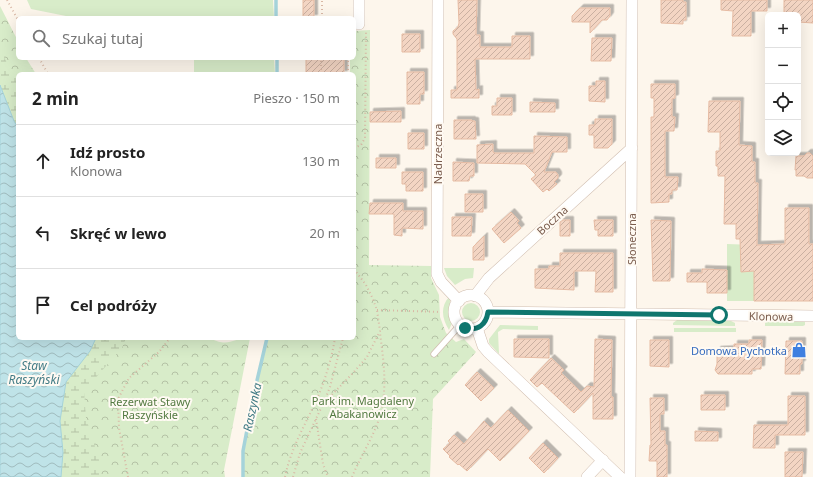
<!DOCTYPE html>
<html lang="pl">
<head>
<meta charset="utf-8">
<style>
  :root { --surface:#fff; --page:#f6f6f6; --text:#222; --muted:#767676; --line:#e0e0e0 }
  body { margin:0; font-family:"Noto Sans",sans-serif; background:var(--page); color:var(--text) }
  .controls { position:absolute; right:12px; top:12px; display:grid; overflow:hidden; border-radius:6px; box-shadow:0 4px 16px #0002 }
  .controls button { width:36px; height:36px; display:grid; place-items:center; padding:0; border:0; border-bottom:1px solid var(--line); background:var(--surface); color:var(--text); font:20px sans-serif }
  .stop { position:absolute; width:12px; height:12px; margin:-9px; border:3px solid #0f766e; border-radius:50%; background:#fff }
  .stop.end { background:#0f766e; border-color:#fff; box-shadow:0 1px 4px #0008 }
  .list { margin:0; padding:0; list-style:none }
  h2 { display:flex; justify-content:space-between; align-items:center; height:52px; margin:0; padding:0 16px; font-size:17px }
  h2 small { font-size:13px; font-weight:400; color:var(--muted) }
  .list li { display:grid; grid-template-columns:26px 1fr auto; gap:12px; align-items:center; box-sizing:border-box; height:72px; padding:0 16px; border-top:1px solid var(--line) }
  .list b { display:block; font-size:15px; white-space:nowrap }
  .list p { margin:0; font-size:13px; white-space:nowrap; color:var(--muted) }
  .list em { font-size:13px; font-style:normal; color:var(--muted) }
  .icon { flex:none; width:22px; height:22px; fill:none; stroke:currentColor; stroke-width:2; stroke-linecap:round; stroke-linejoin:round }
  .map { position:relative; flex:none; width:813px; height:477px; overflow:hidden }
  .search { position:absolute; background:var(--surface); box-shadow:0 4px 16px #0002; left:16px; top:16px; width:340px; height:44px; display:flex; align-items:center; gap:10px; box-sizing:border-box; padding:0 14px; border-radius:6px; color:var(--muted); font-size:15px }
  .panel { position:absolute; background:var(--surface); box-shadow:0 4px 16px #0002; left:16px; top:72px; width:340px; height:268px; border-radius:6px }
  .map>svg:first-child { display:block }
  .grass { fill:#d8ecc9 }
  .forest { fill:url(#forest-crowns) }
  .wetland { fill:url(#wetland-marsh) }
  .water { fill:url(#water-waves); stroke:#a5d3da }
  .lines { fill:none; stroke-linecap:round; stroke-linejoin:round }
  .stream { stroke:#a5d3da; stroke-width:3.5 }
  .building { fill:url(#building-hatch); stroke:#e6bba3; filter:url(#shadow) }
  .lane-casing { stroke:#d1beb0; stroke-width:7 }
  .street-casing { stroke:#d1beb0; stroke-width:12 }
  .path { stroke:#d9b8a5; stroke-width:2; stroke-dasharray:1 3; stroke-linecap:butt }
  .lane { stroke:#fff; stroke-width:5.5 }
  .street { stroke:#fff; stroke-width:11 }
  .route { stroke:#0f766e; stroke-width:5 }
  .labels { text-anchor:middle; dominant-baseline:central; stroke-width:4; stroke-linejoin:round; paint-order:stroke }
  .street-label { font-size:11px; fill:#7a5c4d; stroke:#fffaf3 }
  .shop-label { font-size:11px; fill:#366cbe; stroke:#fffaf3; text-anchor:end }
  .park-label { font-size:11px; fill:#537a41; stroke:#fffaf3 }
  .water-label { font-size:12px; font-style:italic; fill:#437c86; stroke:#fffaf3 }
</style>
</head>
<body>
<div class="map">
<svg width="813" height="477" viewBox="0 0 813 477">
  <defs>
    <pattern id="forest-crowns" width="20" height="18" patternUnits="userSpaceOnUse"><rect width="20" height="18" fill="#d8ecc9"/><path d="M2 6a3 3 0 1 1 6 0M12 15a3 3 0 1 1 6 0" fill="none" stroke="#b4c2a5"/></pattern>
    <pattern id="wetland-marsh" width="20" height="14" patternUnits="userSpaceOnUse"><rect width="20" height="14" fill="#d8ecc9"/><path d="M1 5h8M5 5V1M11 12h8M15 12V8" fill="none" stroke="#b4c2a5"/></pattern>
    <pattern id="water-waves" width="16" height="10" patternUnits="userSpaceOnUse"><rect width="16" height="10" fill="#bfe3e8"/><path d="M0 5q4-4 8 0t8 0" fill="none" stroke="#a0bbbe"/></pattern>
    <pattern id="building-hatch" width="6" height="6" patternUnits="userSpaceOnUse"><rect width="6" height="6" fill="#f3d5c3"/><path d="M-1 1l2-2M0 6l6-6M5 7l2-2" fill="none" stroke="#cab0a1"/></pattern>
    <filter id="shadow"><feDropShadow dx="3.5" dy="-3.5" stdDeviation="0" flood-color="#0004"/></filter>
  </defs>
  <rect width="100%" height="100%" fill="#fdf6ec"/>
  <path class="grass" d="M27 0H273L274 18H76L31 9Z
    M194 58H274L275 74H194Z
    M727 244 755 245 754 301H727Z
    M444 268H474L473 278 465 279 455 285 447 276Z
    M449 297C452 306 450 314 452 323L449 330C442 319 440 307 449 297Z
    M462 312a9 9 0 1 1 18 0a9 9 0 1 1-18 0Z
    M677 320 731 321 735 323V326L673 325V323Z
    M768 321H805V325L803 326H765V323Z
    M500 325 538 326V330L503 329 498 332 499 354 489 343V339Z
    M674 328H736V332H674Z"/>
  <path class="forest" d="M0 6 18 41V58H26L36 74H18V338H209C230 348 231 338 250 338L224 470 225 477H0Z
    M370 30 369 265 432 266 431 278 439 295 440 317 446 333 456 342 464 339 476 352 433 399 430 477H243V451L267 338H354V74H350V58H354V31Z"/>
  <path class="wetland" d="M0 48 10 70 18 81V128L14 121 0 85Z
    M96 338H126L122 348 84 391 86 418 99 460 100 477H61L63 452 60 421 66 382 90 351Z"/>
  <path class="water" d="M0 85 14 121 18 128V338H96L90 351 66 382 60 421 63 452 61 477H0Z"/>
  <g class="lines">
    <path class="stream" d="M276 0V18
      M277 58V74
      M243 477V451L254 393 267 338"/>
  </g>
  <path class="building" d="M303 0H314V18H303Z
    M458 0H477L476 35H480V47H512V36H530V59H475L476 90 479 89V98H451V90H457V39L453 34V31L458 27 459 23Z
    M661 0H683V2H686V20H683V24L661 23Z
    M721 0H767V11H751V36H732L733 11 721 10Z
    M784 0H813V23L798 22V15H784Z
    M580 8H610V16L607 20H602L590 33V22H572V16Z
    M402 34H420V52H402Z
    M592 38H612L611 61H591Z
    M306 58H344V74H306Z
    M407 72H424V94H420V104H407Z
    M596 81H605V102L589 101V86H596Z
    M651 84H675V98L672 99V117H675L674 131H665V177H678L677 190H672V194H669V202L651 203V117H654V98H651Z
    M497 98H512V115H492V106H497Z
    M709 101H740L739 145 752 146V162H755V183H758L757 245 785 244V208H809V244H813V301H754V271L741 272 740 239H736V224H724L725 176H718V166H716V151H720V132H708Z
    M530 102 555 103V112H530Z
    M401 111V122H370V112Z
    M595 119H612V144L608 148H594V135H589V125H595Z
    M454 120H472V121H475L476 139H454Z
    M408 133H424V149H408Z
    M534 136 567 137V152H552L544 172H556L558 175V178L554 182 557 184 549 191 547 189 543 192 531 179 536 175 525 164 477 163V145L493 144V152L495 153H534Z
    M807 153H810L813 156V178H807L804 176H796V170H795L796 156H804Z
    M376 158H396V168H376Z
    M453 162 474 163V176H470L469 181H453Z
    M402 172H423V191H406V184H402Z
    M465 194H483V212H465Z
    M370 203H403V211H423V229L402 228V236L394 235V214H369Z
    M511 212 519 221 517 223 521 228 504 243 492 229Z
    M452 217H472L471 236H452Z
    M563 220H570V236H560V222Z
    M594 220H613V236H598V230H595Z
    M651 220 671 221 670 281H653Z
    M484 236V260H473V247Z
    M560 253H613V292H595L596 271H574V290L535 288V269H549V266H560Z
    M702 269 727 270V293H707V282H687V273H702Z
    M514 339H549V358L514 357Z
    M595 339 612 340 611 397H613V419H593V393L574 413 542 383 537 387 530 380 551 358 564 370 561 373 581 392 587 386 594 387Z
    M650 340H669V367L650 366Z
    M749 340H762L761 369H752V374H718L715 370 717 364V350L734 349V344H749Z
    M786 341H802V364H800V374H785Z
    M477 372 494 388 481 401 465 385Z
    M701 395H725V410H701Z
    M788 396H805V435H775V448H753L754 425H788Z
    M650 398H664V414H660V431H665V445H667V477H657V461H649L650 445H651Z
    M508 410 529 431 500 461 488 449 467 471 459 464 458 465 449 457 450 456 443 449 450 443 448 441 454 435 464 444 484 421 491 428Z
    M695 431 718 432V441H695Z
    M543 443 558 458 544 473 529 458Z
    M785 452H803L802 477H785Z"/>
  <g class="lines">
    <g class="lane-casing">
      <path id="lane" d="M434 354 460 325"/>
    </g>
    <g class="street-casing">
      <path id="street" d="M438 0 437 274 441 282 459 301
        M359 24V0
        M454 312a17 17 0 1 1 34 0a17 17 0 1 1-34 0Z
        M475 296 489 278 632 148
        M488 312 813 316
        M477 328 483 346 488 352 620 477
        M587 477 603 460
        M630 477 632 0"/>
    </g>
    <path class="path" d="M7 0 18 20
      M322 18V0
      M39 58 48 74
      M321 74V58
      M348 74V58
      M354 148 361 145 365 138 366 31
      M377 310 441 312
      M324 402 330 387 343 338
      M316 419 323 464 328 477
      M128 477 119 428 118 399 129 378 159 352 170 338
      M285 477C291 447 307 422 319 394 326 377 332 357 335 338
      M293 477 300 453 323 404 353 373 367 357 380 331 377 310 372 297 366 285 354 269
      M352 477C359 460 369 444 376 427 389 396 384 365 380 333"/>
    <use href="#lane" class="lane"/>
    <use href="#street" class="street"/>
  </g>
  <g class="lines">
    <path class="route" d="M465 328C478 331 486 325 488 312L719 315"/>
  </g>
  <defs>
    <g id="shop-bare" transform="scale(1.2)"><path d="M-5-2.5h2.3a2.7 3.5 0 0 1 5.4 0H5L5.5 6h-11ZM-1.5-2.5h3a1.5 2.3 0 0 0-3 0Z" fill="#3f7fe0" stroke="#fffaf3" stroke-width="2.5" paint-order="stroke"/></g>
  </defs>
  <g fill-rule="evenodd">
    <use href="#shop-bare" x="799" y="350"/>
  </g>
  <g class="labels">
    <g class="street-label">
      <text transform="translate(437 154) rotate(-90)">Nadrzeczna</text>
      <text transform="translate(552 220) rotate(-42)">Boczna</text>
      <text transform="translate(631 239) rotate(-90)">Słoneczna</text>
      <text transform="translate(771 316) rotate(1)">Klonowa</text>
    </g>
    <g class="shop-label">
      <text x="787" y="350">Domowa Pychotka</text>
    </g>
    <g class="park-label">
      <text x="363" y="400">Park im. Magdaleny<tspan x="363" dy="13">Abakanowicz</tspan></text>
      <text x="150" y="401">Rezerwat Stawy<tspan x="150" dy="13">Raszyńskie</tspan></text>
    </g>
    <g class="water-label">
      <text x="34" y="365">Staw<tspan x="34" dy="14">Raszyński</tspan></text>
      <text transform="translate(252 407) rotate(-78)">Raszynka</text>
    </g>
  </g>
</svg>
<div class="controls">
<button>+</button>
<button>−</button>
<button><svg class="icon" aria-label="locate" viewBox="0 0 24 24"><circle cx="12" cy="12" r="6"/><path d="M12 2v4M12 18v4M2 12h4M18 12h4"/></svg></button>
<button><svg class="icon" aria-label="layers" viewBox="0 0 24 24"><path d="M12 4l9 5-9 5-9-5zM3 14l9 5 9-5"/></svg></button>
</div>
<div class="stop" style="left:719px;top:315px"></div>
<div class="stop end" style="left:465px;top:328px"></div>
<div class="search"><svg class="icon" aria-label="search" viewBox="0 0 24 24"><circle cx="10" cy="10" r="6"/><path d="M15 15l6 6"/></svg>Szukaj tutaj</div>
<section class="panel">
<h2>2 min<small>Pieszo · 150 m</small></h2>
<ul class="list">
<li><svg class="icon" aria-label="ahead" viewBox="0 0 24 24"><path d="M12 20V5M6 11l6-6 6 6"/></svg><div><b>Idź prosto</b><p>Klonowa</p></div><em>130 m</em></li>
<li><svg class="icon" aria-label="left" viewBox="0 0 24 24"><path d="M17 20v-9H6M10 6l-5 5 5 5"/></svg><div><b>Skręć w lewo</b></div><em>20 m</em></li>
<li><svg class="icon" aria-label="arrive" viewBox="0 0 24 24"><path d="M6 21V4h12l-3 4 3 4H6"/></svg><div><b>Cel podróży</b></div></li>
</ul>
</section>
</div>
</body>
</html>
